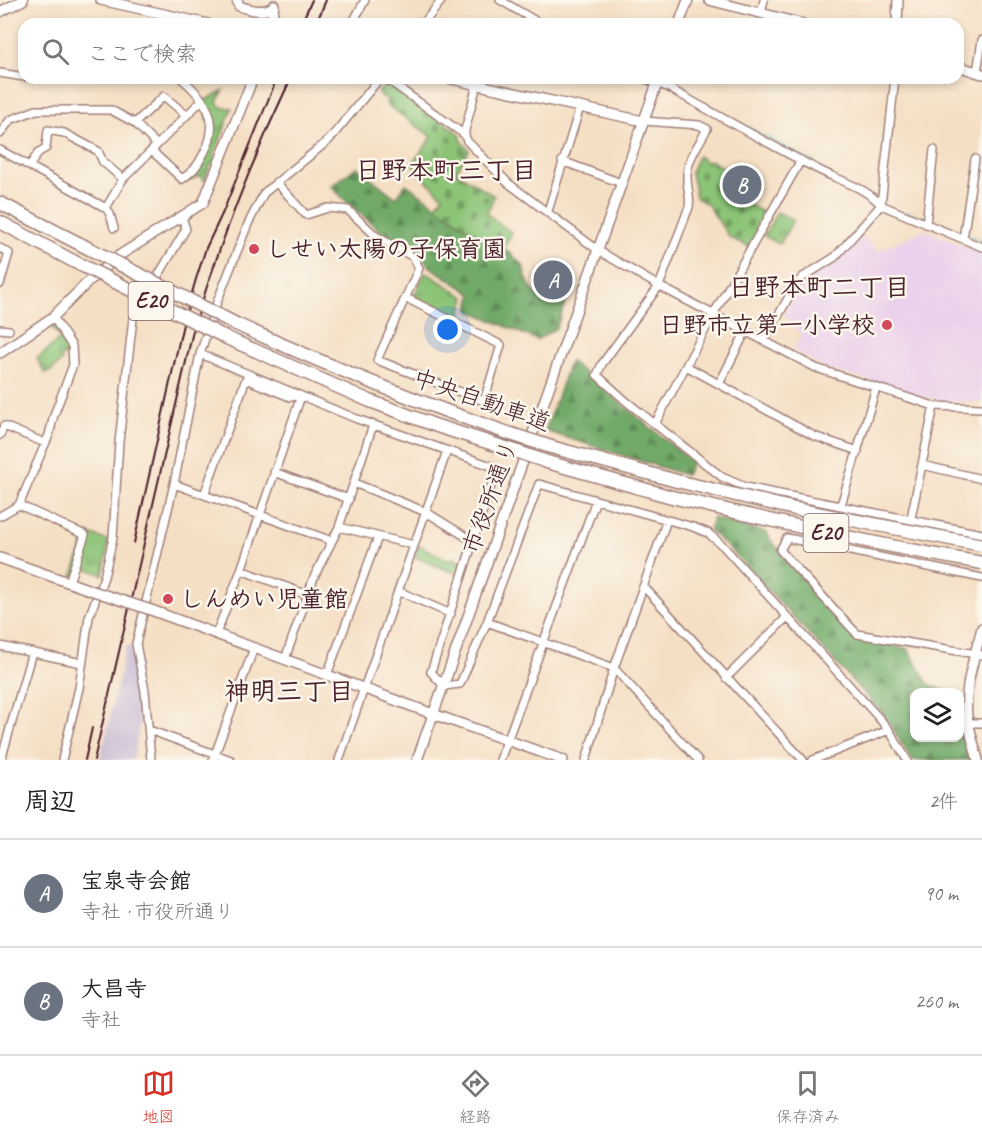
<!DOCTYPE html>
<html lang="ja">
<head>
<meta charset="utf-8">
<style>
  :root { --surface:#fff; --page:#f6f6f6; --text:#222; --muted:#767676; --line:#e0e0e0; --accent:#d93025 }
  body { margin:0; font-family:Caveat,"Klee One",sans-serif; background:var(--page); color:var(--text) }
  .controls { position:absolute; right:18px; bottom:18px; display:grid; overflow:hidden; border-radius:12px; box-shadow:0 3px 9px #0003 }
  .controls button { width:54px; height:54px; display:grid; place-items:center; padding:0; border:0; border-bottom:2px solid var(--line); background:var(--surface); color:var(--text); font:30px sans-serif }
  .you { position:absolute; left:448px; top:330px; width:21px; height:21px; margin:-15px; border:4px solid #fff; border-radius:50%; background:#1a73e8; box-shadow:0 0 0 9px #1a73e833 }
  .badge { display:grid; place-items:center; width:39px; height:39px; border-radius:50%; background:var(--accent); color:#fff; font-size:20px; font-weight:700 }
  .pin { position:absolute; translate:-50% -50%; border:3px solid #fff; box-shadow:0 2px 6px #0006 }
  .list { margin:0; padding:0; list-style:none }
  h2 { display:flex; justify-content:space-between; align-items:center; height:78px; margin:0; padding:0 24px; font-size:26px }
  h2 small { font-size:20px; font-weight:400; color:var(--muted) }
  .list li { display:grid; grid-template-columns:39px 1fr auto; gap:18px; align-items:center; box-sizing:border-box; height:108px; padding:0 24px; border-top:2px solid var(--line) }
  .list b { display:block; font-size:22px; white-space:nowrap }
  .list p { margin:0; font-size:20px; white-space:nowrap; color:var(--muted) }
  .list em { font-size:20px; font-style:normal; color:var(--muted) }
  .icon { flex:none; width:33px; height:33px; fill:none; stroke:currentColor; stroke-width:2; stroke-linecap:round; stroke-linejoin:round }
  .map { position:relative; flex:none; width:982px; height:760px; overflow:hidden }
  .search { position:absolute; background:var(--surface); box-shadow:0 3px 9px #0003; left:18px; right:18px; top:18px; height:66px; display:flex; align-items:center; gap:15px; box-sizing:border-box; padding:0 21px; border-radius:18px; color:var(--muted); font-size:22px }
  .sheet { height:294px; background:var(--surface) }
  nav { display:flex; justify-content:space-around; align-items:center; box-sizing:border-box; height:84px; border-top:2px solid var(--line); background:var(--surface); font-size:16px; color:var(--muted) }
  nav a { display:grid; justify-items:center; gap:3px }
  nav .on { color:var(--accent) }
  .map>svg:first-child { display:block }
  .built { fill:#ebd1eb }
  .railway { fill:#cbbfd5 }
  .grass { fill:url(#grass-tufts); stroke:#6b7251; stroke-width:1.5 }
  .forest { fill:url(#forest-firs); stroke:#5e644a; stroke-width:1.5 }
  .cemetery { fill:url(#cemetery-stones); stroke:#6b7251; stroke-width:1.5 }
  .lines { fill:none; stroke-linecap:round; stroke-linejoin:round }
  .stream { stroke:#55c3ca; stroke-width:2 }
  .street-casing { stroke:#a07f78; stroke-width:10 }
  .secondary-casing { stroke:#a07f78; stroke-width:12 }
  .highway-casing { stroke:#a07f78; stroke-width:15 }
  .street { stroke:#fff; stroke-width:7 }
  .secondary { stroke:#fff; stroke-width:9 }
  .highway { stroke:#fff; stroke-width:12 }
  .rail { stroke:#4a1f2b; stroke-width:2 }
  .secondary-bridge-casing { stroke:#a07f78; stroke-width:12; stroke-linecap:butt }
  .highway-bridge-casing { stroke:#a07f78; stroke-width:15; stroke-linecap:butt }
  .secondary-bridge { stroke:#fff; stroke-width:9 }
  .highway-bridge { stroke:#fff; stroke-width:12 }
  .poi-dot { fill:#d1495b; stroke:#fbf7ec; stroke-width:2 }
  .labels { text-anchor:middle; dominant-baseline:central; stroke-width:5; stroke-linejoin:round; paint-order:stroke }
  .shield { fill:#fbf7ec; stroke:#7f6065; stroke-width:1.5 }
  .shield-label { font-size:22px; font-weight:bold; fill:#4a1f2b }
  .poi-label { font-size:24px; font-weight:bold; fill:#4a1f2b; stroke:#fbf7ec; text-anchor:start }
  .street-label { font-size:24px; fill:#4a1f2b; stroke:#fbf7ec }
  .neighbourhood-label { font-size:26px; font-weight:bold; fill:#4a1f2b; stroke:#fbf7ec }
</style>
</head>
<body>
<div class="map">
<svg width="982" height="760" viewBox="0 0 982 760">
  <defs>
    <pattern id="grass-tufts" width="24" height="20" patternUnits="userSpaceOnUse" patternTransform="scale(1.5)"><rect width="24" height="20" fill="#8cc477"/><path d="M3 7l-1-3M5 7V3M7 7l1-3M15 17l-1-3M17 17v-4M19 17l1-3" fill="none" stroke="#749f62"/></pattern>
    <pattern id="forest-firs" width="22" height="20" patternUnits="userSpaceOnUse" patternTransform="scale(1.5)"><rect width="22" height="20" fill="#71aa68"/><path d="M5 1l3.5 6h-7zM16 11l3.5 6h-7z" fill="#5f8a56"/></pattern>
    <pattern id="cemetery-stones" width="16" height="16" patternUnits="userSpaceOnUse" patternTransform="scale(1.5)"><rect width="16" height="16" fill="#8cc477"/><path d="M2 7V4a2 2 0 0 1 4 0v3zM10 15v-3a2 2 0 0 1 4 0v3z" fill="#749f62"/></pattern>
  </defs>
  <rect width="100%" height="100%" fill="#fbf7ec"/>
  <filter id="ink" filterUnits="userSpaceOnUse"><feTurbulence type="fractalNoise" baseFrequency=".0167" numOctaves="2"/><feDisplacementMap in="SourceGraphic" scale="12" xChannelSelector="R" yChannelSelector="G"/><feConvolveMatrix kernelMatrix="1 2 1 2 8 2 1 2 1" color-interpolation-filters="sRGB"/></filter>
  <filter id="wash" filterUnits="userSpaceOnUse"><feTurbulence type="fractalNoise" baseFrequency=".008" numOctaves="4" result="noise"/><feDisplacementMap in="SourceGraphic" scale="24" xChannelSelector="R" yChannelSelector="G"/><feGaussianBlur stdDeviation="1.35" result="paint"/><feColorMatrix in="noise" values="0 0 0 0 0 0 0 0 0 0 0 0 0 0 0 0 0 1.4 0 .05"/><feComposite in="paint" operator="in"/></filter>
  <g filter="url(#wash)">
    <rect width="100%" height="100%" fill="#f5dfc4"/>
    <path class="built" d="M924 230 982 253V336L980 346 982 347V402L941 401 824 368 793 350 801 335 784 314 799 288 815 274 837 262 861 235 878 251Z"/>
    <path class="railway" d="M126 646 132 647 142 713 133 760H100Z"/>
    <path class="grass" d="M224 90 217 101 220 107 232 108 215 153V163L210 165 205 181 200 176 179 185 197 174 212 141 204 101Z
      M777 212 793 220 780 244 764 236Z
      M425 272 465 297 460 318 414 296Z
      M55 325 70 346V353L59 358 62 361 51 371 45 373 37 359 61 338 51 327Z
      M87 533 109 541 103 575 85 568 72 578Z
      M418 545 451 561 453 558 463 561 457 574 415 557Z"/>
    <path class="forest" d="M357 167 396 198 406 184 475 233 505 249 523 265C525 279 534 300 551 303 555 304 562 302 566 302L556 328 537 340 469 310 472 294 429 266 420 254 383 233 350 205 331 186Z
      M570 361 692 462 686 475 545 431Z
      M713 518 767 533 771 541 858 639 908 649 928 684 947 692H914V738H960V699L962 702 975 760H912L884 715 735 554 709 530Z"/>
    <path class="cemetery" d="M385 84H390L460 134 462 142 469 150 456 172 494 196 487 214 512 233 503 248 475 233 436 206 443 196 417 172 419 169 412 164 432 137 386 104 388 101 378 93Z
      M698 156 707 162 710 160 727 170 720 183 729 194 767 214 749 247 729 237 708 205 696 197 691 172Z"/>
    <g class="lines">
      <path class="stream" d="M700 102 814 163
        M907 212 961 232
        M966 234 982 241"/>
    </g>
  </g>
  <g filter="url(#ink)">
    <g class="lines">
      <g class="street-casing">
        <path id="street" d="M500 0 541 24
          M761 13 764 0
          M352 24 365 0
          M423 24 442 0
          M977 72 982 40
          M0 73 24 77
          M35 78H90
          M385 78 465 135
          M481 78 477 85 465 130V135L467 141 508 183 599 251 659 286 816 368 934 406 982 408
          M643 78 667 87C717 115 767 143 817 169 838 180 867 188 881 205L982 247
          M643 121 699 125 707 129C699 144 686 161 687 178 687 189 691 196 689 207L659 286 602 364 597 375 627 402 722 477 745 487 982 534
          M135 123 164 96 186 115
          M0 134 10 120 36 110H111L135 123 156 144
          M0 150 106 208
          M152 151 182 179C195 170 198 165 205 151 221 120 205 98 181 78
          M562 161 621 183
          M30 165 39 152 46 148 48 130 64 133 98 151 103 162 123 179
          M276 182 306 215 328 208 348 210 376 236 413 257 419 268 377 360 484 401 501 345 406 298
          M548 211 580 107
          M926 224 934 150
          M114 228 110 214 106 208 123 179 198 104
          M963 239 975 159
          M0 248 9 253 0 284
          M0 329 9 330
          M764 341 796 284 803 277 835 257 881 205 895 78
          M200 354 357 419 497 468 431 672 444 686 460 684 487 622 539 484 693 527 708 533 723 546 878 717 889 730 907 760
          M686 366 814 436 858 451
          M719 384 746 331
          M655 424 713 315 801 160
          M0 435 4 426 45 443
          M922 465 982 479
          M274 472 349 499
          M354 483 426 512 473 541
          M174 484 332 541
          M204 495 246 379 290 397 299 396
          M19 505 49 435 54 415 73 365 72 346 53 317
          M841 505 876 388
          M0 516 19 505 85 535 69 582
          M911 518 934 406
          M339 527 414 545
          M832 548 836 515
          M241 570 308 595
          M982 578 787 538 780 550 857 634 982 655
          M644 587 803 760
          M398 591 451 614
          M487 622 614 668 698 760
          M216 634 241 570 301 396
          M0 646 82 663
          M285 659 314 577 339 527 373 425
          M327 675 378 537
          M726 678 787 617
          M968 723H982
          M149 730 231 760
          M1 760 32 652
          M62 760 79 688 89 617 104 577 113 538 119 442 133 318 186 229 182 217
          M151 760 145 691 136 644 174 484 200 354 217 302 248 224 264 193 329 140 380 78
          M213 760 254 648
          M339 760 447 451
          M500 760 596 500
          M586 760 614 668 667 520
          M813 760 889 730"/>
      </g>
      <g class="secondary-casing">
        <path id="secondary" d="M101 0 208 24
          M237 0 239 6C251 10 264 14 274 6
          M709 0 803 24
          M0 12 23 0
          M271 24 274 5
          M679 24 688 0
          M897 24 898 0
          M958 66 982 74
          M447 78 643 121
          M0 353 53 317 89 281 120 255 203 203 253 78
          M0 558 90 590
          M151 610 433 714 563 760
          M417 760 659 78
          M978 760C974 745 969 730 967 715 964 686 975 655 982 628"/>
      </g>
      <g class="highway-casing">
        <path id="highway" d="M0 203 82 245
          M0 222 73 261
          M236 324C326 365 417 402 511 434
          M229 339 370 401 437 426 509 449
          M551 447 677 481
          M547 462 672 497"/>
      </g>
      <use href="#street" class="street"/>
      <use href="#secondary" class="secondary"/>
      <use href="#highway" class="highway"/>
      <path class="rail" d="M301 24 312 0
        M316 24 326 0
        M134 543 183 324 196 279 206 248 223 212 277 78
        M85 760 92 728
        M94 760 193 331C219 244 252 160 291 78"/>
      <g class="secondary-bridge-casing">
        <path id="secondary-bridge" d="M90 590 151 610"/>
      </g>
      <g class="highway-bridge-casing">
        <path id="highway-bridge" d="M82 245 236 324
          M73 261 229 339
          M511 434 551 447
          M509 449 547 462
          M677 481 795 509 982 545
          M672 497C775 522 877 545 982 563"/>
      </g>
      <use href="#secondary-bridge" class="secondary-bridge"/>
      <use href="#highway-bridge" class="highway-bridge"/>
    </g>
  </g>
  <g class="poi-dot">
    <circle cx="254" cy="249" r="6"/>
    <circle cx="887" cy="325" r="6"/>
    <circle cx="168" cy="599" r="6"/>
  </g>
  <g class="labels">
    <g class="shield">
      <rect x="128.5" y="282" width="45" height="38" rx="4.5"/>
      <rect x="803.5" y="514" width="45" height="38" rx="4.5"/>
    </g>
    <g class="shield-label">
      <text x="151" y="301">E20</text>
      <text x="826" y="533">E20</text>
    </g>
    <g class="poi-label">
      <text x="266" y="249">しせい太陽の子保育園</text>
      <text x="875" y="325" text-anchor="end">日野市立第一小学校</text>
      <text x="180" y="599">しんめい児童館</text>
    </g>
    <g class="street-label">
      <text transform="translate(482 400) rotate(19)">中央自動車道</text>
      <text transform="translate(490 497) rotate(-70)">市役所通り</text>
    </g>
    <g class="neighbourhood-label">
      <text x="446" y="170">日野本町三丁目</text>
      <text x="819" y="287">日野本町二丁目</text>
      <text x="289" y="691">神明三丁目</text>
    </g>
  </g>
</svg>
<div class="controls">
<button><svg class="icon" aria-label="layers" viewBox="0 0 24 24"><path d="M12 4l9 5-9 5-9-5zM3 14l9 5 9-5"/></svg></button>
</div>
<div class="you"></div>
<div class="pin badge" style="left:553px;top:280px;background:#6b7280">A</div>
<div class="pin badge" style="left:742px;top:185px;background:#6b7280">B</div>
<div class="search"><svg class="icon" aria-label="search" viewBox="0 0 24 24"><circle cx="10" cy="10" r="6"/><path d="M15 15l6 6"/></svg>ここで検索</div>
</div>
<section class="sheet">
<h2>周辺<small>2件</small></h2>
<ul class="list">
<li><span class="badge" style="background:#6b7280">A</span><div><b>宝泉寺会館</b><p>寺社 · 市役所通り</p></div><em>90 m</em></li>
<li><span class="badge" style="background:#6b7280">B</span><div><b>大昌寺</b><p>寺社</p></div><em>260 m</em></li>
</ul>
</section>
<nav>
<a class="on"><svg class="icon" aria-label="map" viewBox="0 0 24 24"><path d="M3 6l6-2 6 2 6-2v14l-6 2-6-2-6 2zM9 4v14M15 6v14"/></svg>地図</a>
<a><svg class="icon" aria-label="directions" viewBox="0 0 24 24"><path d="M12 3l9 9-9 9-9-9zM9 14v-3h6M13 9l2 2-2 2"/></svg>経路</a>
<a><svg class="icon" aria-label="saved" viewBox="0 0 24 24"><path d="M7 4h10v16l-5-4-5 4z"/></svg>保存済み</a>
</nav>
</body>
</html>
